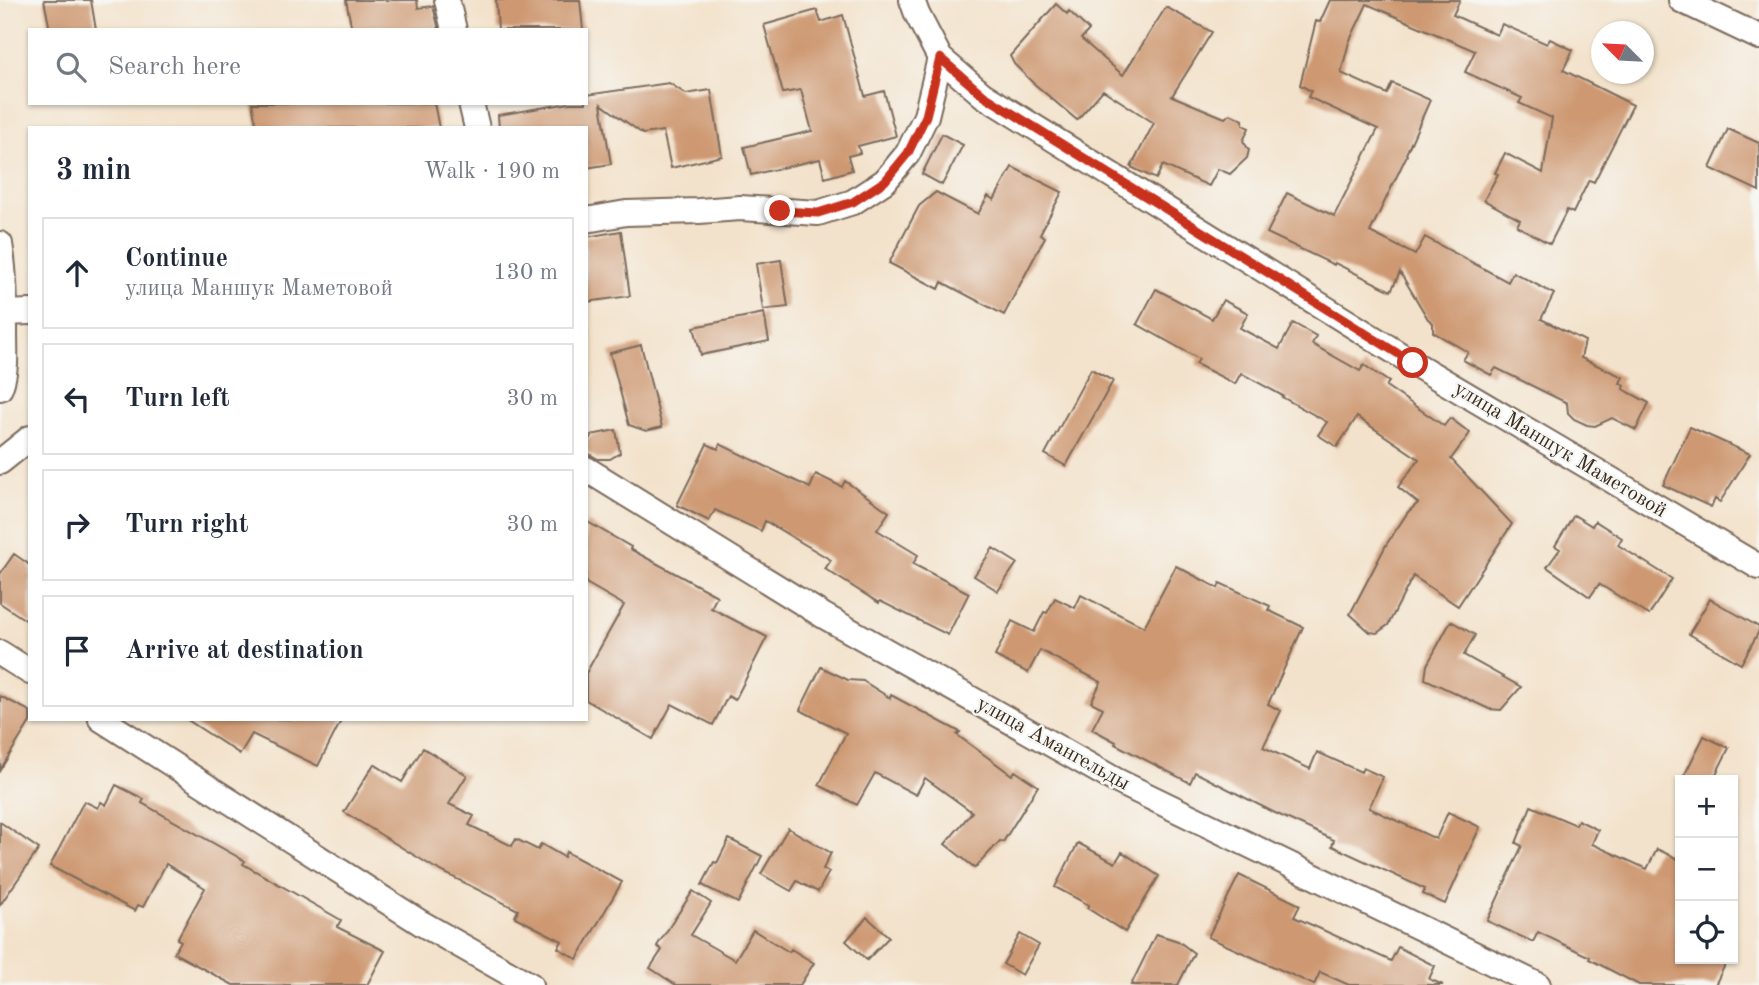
<!DOCTYPE html>
<html lang="en">
<head>
<meta charset="utf-8">
<style>
  :root { --surface:#fff; --page:#f2f2f3; --text:#1f2937; --muted:#747a83; --line:#e0e1e3 }
  body { margin:0; font-family:"Old Standard TT",serif; background:var(--page); color:var(--text) }
  .controls { position:absolute; right:21px; bottom:21px; display:grid; overflow:hidden; border-radius:0px; box-shadow:0 2px 5px #0004 }
  .controls button { width:63px; height:63px; display:grid; place-items:center; padding:0; border:0; border-bottom:2px solid var(--line); background:var(--surface); color:var(--text); font:35px sans-serif }
  .compass { position:absolute; left:1591px; top:21px; width:63px; height:63px; border-radius:50%; background:var(--surface); box-shadow:0 2px 5px #0004; rotate:294deg }
  .stop { position:absolute; width:21px; height:21px; margin:-16px; border:5px solid #c8321e; border-radius:50%; background:#fff }
  .stop.end { background:#c8321e; border-color:#fff; box-shadow:0 2px 7px #0008 }
  .list { margin:0; padding:0; list-style:none }
  h2 { display:flex; justify-content:space-between; align-items:center; height:91px; margin:0; padding:0 28px; font-size:30px }
  h2 small { font-size:23px; font-weight:400; color:var(--muted) }
  .list li { display:grid; grid-template-columns:46px 1fr auto; gap:21px; align-items:center; box-sizing:border-box; height:112px; margin:0 14px 14px; padding:0 14px; border:2px solid var(--line); border-radius:0px }
  .list b { display:block; font-size:26px; white-space:nowrap }
  .list p { margin:0; font-size:23px; white-space:nowrap; color:var(--muted) }
  .list em { font-size:23px; font-style:normal; color:var(--muted) }
  .icon { flex:none; width:38px; height:38px; fill:none; stroke:currentColor; stroke-width:2; stroke-linecap:round; stroke-linejoin:round }
  .map { position:relative; flex:none; width:1759px; height:985px; overflow:hidden }
  .search { position:absolute; background:var(--surface); box-shadow:0 2px 5px #0004; left:28px; top:28px; width:560px; height:77px; display:flex; align-items:center; gap:18px; box-sizing:border-box; padding:0 24px; border-radius:0px; color:var(--muted); font-size:26px }
  .panel { position:absolute; background:var(--surface); box-shadow:0 2px 5px #0004; left:28px; top:126px; width:560px; height:595px; border-radius:0px }
  .map>svg:first-child { display:block }
  .building { fill:#ce9972 }
  .lines { fill:none; stroke-linecap:round; stroke-linejoin:round }
  .street-casing { stroke:#7b6a5b; stroke-width:28 }
  .street { stroke:#fff; stroke-width:24 }
  .route { stroke:#c8321e; stroke-width:9 }
  .labels { text-anchor:middle; dominant-baseline:central; stroke-width:5; stroke-linejoin:round; paint-order:stroke }
  .street-label { font-size:21px; fill:#3b2a1e; stroke:#f6f6f2 }
</style>
</head>
<body>
<div class="map">
<svg width="1759" height="985" viewBox="0 0 1759 985">
  <rect width="100%" height="100%" fill="#f6f6f2"/>
  <filter id="ink" filterUnits="userSpaceOnUse"><feTurbulence type="fractalNoise" baseFrequency=".0143" numOctaves="2"/><feDisplacementMap in="SourceGraphic" scale="14" xChannelSelector="R" yChannelSelector="G"/><feConvolveMatrix kernelMatrix="1 2 1 2 8 2 1 2 1" color-interpolation-filters="sRGB"/></filter>
  <filter id="wash" filterUnits="userSpaceOnUse"><feTurbulence type="fractalNoise" baseFrequency=".00686" numOctaves="4" result="noise"/><feDisplacementMap in="SourceGraphic" scale="28" xChannelSelector="R" yChannelSelector="G"/><feGaussianBlur stdDeviation="1.57" result="paint"/><feColorMatrix in="noise" values="0 0 0 0 0 0 0 0 0 0 0 0 0 0 0 0 0 1.4 0 .05"/><feComposite in="paint" operator="in"/></filter>
  <g filter="url(#wash)">
    <rect width="100%" height="100%" fill="#f3e2cb"/>
    <g id="blocks">
      <path class="building" d="M44 0H91L96 30H50Z
        M346 0H417L418 8 433 6 439 30H352Z
        M496 0H580L583 30H498Z
        M1330 0H1460L1453 15 1497 35 1502 24 1547 44 1550 39 1573 50 1563 70 1633 105 1594 182 1589 180 1573 213 1567 210 1550 244 1517 226 1520 220 1484 200 1498 174 1495 173 1505 153 1543 173 1552 118 1519 103 1522 98 1465 72 1475 51 1367 4 1349 42 1341 73 1387 94 1392 83 1430 100 1406 154 1407 155 1370 232 1415 255 1425 237 1508 282 1513 272 1554 294 1541 319 1585 341 1581 358 1623 377 1620 383 1624 385 1623 389 1649 403 1636 430 1612 418 1595 426 1587 425 1574 419 1568 413 1567 403 1496 368 1491 375 1463 360 1468 352 1433 332V323L1428 319 1400 272 1391 291 1335 263 1334 265 1267 233 1287 193 1334 216 1378 129 1308 97 1311 91 1300 85 1316 21 1320 22Z
        M1056 4 1067 14 1069 11 1089 30 1081 39 1123 75 1166 7 1212 32 1172 96 1225 118 1230 114 1243 120V125L1249 128 1243 141 1249 150 1247 158 1230 174 1218 169 1209 186 1163 165 1156 179 1131 167 1154 123 1103 90 1077 120 1032 82 1014 64 1010 56Z
        M817 10 821 22 843 15 865 96 884 91 896 136 858 146 860 153 848 156 852 170 825 178 820 159 751 175 744 147 812 131 801 90 783 93 764 25Z
        M669 83 686 94 711 90 722 156 671 168 663 131 643 134 601 104 611 164 586 168V128H499L498 115 570 103H586V95Z
        M252 103H434L439 128H257Z
        M1728 129 1759 143V191L1710 168Z
        M942 134 963 145 942 185 922 174Z
        M1012 167 1062 192 1040 234 1045 237 1004 315 942 282 939 289 889 263 919 206 936 192 978 214 988 196 994 200Z
        M621 231 630 296 586 302V237Z
        M781 260 788 307 763 310 756 264Z
        M1156 289 1212 319 1223 300 1248 313 1240 328 1279 349 1293 323 1316 336 1312 344 1360 371 1364 365 1389 382 1386 386 1444 426 1450 418 1470 433 1451 459 1512 524 1458 606 1413 576 1388 625 1377 633 1370 632 1350 614 1386 545 1408 512 1418 503 1398 487 1419 459 1357 417 1337 447 1318 435 1327 422 1282 397 1283 396 1241 373 1235 384 1196 364 1199 359 1137 324Z
        M764 313 769 341 701 355 694 327Z
        M641 345 662 427 646 431 629 425 610 353Z
        M1091 369 1113 381 1066 466 1045 454Z
        M1690 427 1750 454 1720 502 1715 499 1711 507 1663 485Z
        M616 430 620 453 610 459H598L586 452V439L591 438V435Z
        M707 444 718 449 720 444 810 488 816 474 842 487 845 481 889 512 877 530 918 555 913 564 969 593 948 635 880 601 879 603 825 569 831 560 765 521 761 531 715 510 709 521 677 505Z
        M1574 515 1592 526 1595 521 1622 538 1618 545 1672 579 1649 615 1599 584 1590 597 1547 567 1560 549 1555 546Z
        M586 521 631 547 630 549 717 596 711 608 767 637 735 700 728 696 713 725 672 704 653 739 586 700V673L624 605 586 583Z
        M993 548 1017 563 998 591 974 576Z
        M14 554 30 565V623L0 603V574Z
        M1176 566 1218 588 1220 583 1270 606 1268 610 1303 627 1268 704 1281 711 1263 747 1310 769 1317 752 1361 772 1363 768 1383 777 1369 808 1436 839 1448 812 1480 827 1445 904 1423 894 1425 889 1332 846 1334 840 1273 812 1195 772 1190 783 1115 744 1116 742 1092 729 1103 708 1091 702 1101 682 1040 650 1028 673 995 656 1012 621 1034 632 1044 612 1047 613 1055 598 1075 608 1081 595 1144 627Z
        M1710 599 1759 627V631L1741 664 1689 634Z
        M1451 621 1475 635 1464 655 1521 687 1501 710 1489 709 1425 679 1427 665Z
        M821 667 848 680 863 681 890 698 891 695 960 732 957 735 1012 775 1015 771 1038 786 1003 842 1000 841 975 868 945 844 972 812 925 778 916 795 875 773 857 805 819 785 846 733 800 710Z
        M0 696 30 711V722L0 770Z
        M186 719H342L318 766 252 734 240 754Z
        M1704 736 1729 748 1713 780H1682Z
        M423 748 467 775 449 804 474 816 469 825 512 846 516 839 538 850 541 844 564 857 566 852 622 882 577 959 558 948 562 941 515 917 518 910 435 868 344 812 374 764 402 782Z
        M116 785 144 799 142 803 245 861 243 864 341 920 337 927 385 951 367 985H233L174 953 181 941 177 939 205 888 166 864 143 907 138 905 135 911 50 866 84 801 98 808 101 802 106 805Z
        M1531 806 1576 825 1578 820 1598 830 1592 844 1647 869 1657 849 1680 860V959H1728L1715 985H1639L1589 959 1590 957 1538 932 1533 942 1487 921 1522 846 1516 843Z
        M0 822 39 849 0 905Z
        M788 828 831 853 823 869 829 872 818 892 797 881 791 891 761 874Z
        M729 839 762 856 738 903 702 885 714 862 717 863Z
        M1078 843 1115 863 1122 852 1159 876 1125 932 1087 908 1089 905 1055 887Z
        M1239 875 1300 905 1294 917 1391 961 1398 947 1435 966 1429 979 1443 985H1349L1320 972 1314 985 1208 937Z
        M693 891 711 903 691 935 735 960 753 930 789 952 791 949 814 963 800 985H676L650 968 662 950 657 946Z
        M867 917 889 937 867 960 846 941Z
        M1020 934 1039 945 1022 975 1003 964Z
        M1156 934 1178 941 1194 953 1178 985H1131Z"/>
    </g>
  </g>
  <g filter="url(#ink)">
    <use href="#blocks" fill-opacity="0" stroke="#7b6a5b" stroke-width="2"/>
    <g class="lines">
      <g class="street-casing">
        <path id="street" d="M447 0 454 30
          M912 0 917 14 940 58 983 95 1413 363 1759 567
          M1681 0 1759 37
          M471 103 477 128
          M586 220 626 213 699 211 740 208 818 213 853 202 885 181 908 153 926 116 940 58
          M0 244C5 274 5 303 5 333 5 352 7 370 0 388
          M5 313 30 312
          M0 462 30 438
          M586 469 824 616 1115 780 1538 985
          M0 653 30 672
          M101 719 421 923 530 985"/>
      </g>
      <use href="#street" class="street"/>
    </g>
  </g>
  <g class="lines" filter="url(#ink)">
    <path class="route" d="M780 211 818 213 853 202 885 181 908 153 926 116 940 58 983 95 1413 363"/>
  </g>
  <g class="labels">
    <g class="street-label">
      <text transform="translate(1560 450) rotate(31)">улица Маншук Маметовой</text>
      <text transform="translate(1053 744) rotate(29)">улица Амангельды</text>
    </g>
  </g>
</svg>
<div class="controls">
<button>+</button>
<button>−</button>
<button><svg class="icon" aria-label="locate" viewBox="0 0 24 24"><circle cx="12" cy="12" r="6"/><path d="M12 2v4M12 18v4M2 12h4M18 12h4"/></svg></button>
</div>
<svg class="compass" viewBox="-18 -18 36 36"><path d="M0-13l5 13h-10z" fill="#e53935"/><path d="M0 13l5-13h-10z" fill="#747a83"/></svg>
<div class="stop" style="left:1413px;top:363px"></div>
<div class="stop end" style="left:780px;top:211px"></div>
<div class="search"><svg class="icon" aria-label="search" viewBox="0 0 24 24"><circle cx="10" cy="10" r="6"/><path d="M15 15l6 6"/></svg>Search here</div>
<section class="panel">
<h2>3 min<small>Walk · 190 m</small></h2>
<ul class="list">
<li><svg class="icon" aria-label="ahead" viewBox="0 0 24 24"><path d="M12 20V5M6 11l6-6 6 6"/></svg><div><b>Continue</b><p>улица Маншук Маметовой</p></div><em>130 m</em></li>
<li><svg class="icon" aria-label="left" viewBox="0 0 24 24"><path d="M17 20v-9H6M10 6l-5 5 5 5"/></svg><div><b>Turn left</b></div><em>30 m</em></li>
<li><svg class="icon" aria-label="right" viewBox="0 0 24 24"><path d="M7 20v-9h11M14 6l5 5-5 5"/></svg><div><b>Turn right</b></div><em>30 m</em></li>
<li><svg class="icon" aria-label="arrive" viewBox="0 0 24 24"><path d="M6 21V4h12l-3 4 3 4H6"/></svg><div><b>Arrive at destination</b></div></li>
</ul>
</section>
</div>
</body>
</html>
